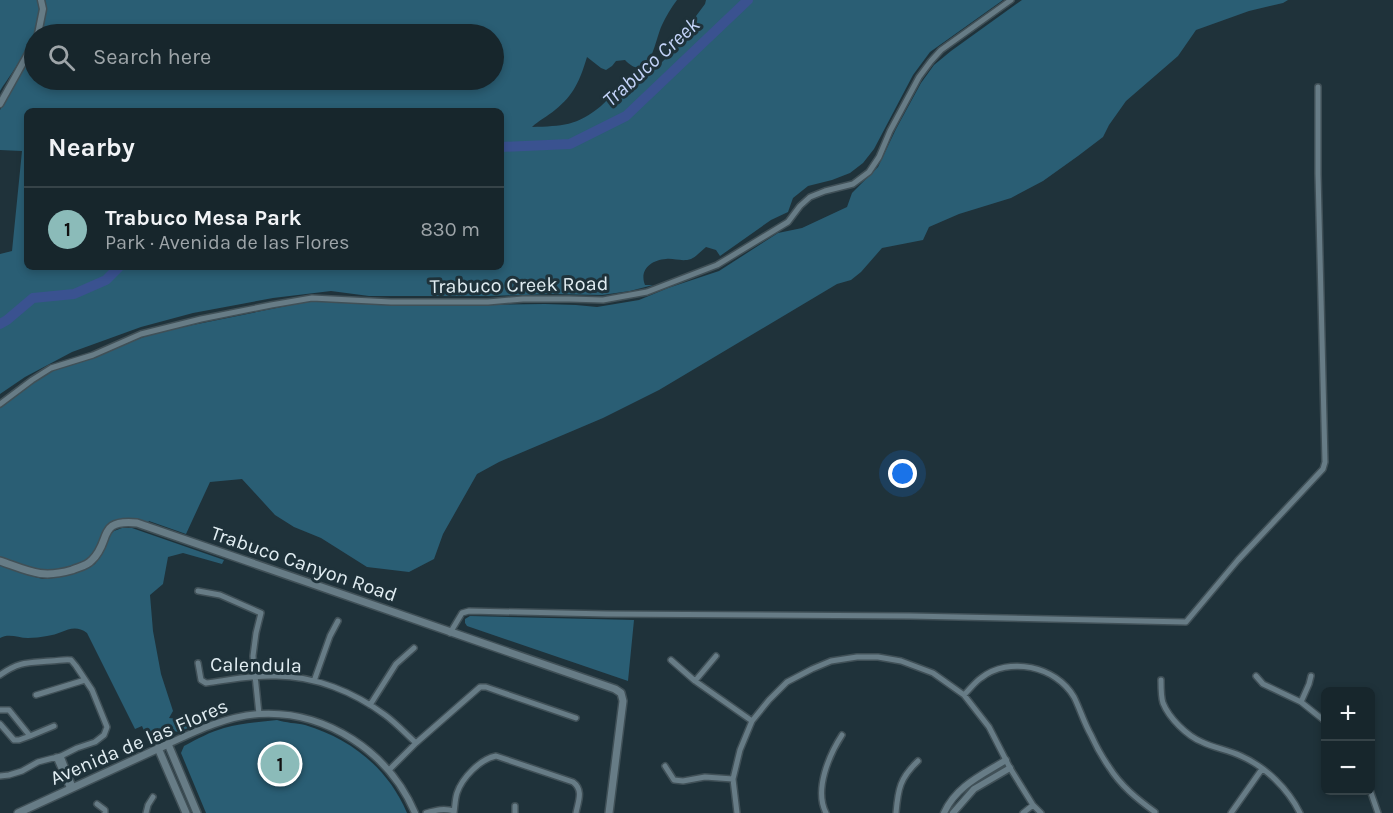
<!DOCTYPE html>
<html lang="en">
<head>
<meta charset="utf-8">
<style>
  :root { --surface:#17262c; --page:#243238; --text:#f1f3f6; --muted:#9ea5a9; --line:#364348; --accent:#8bbbb9 }
  body { margin:0; font-family:Karla,sans-serif; background:var(--page); color:var(--text) }
  .controls { position:absolute; right:18px; bottom:18px; display:grid; overflow:hidden; border-radius:9px; box-shadow:0 3px 9px #0003 }
  .controls button { width:54px; height:54px; display:grid; place-items:center; padding:0; border:0; border-bottom:2px solid var(--line); background:var(--surface); color:var(--text); font:30px sans-serif }
  .you { position:absolute; left:903px; top:474px; width:21px; height:21px; margin:-15px; border:4px solid #fff; border-radius:50%; background:#1a73e8; box-shadow:0 0 0 9px #1a73e833 }
  .badge { display:grid; place-items:center; width:39px; height:39px; border-radius:50%; background:var(--accent); color:#111; font-size:20px; font-weight:700 }
  .pin { position:absolute; translate:-50% -50%; border:3px solid #fff; box-shadow:0 2px 6px #0006 }
  .list { margin:0; padding:0; list-style:none }
  h2 { display:flex; justify-content:space-between; align-items:center; height:78px; margin:0; padding:0 24px; font-size:26px }
  h2 small { font-size:20px; font-weight:400; color:var(--muted) }
  .list li { display:grid; grid-template-columns:39px 1fr auto; gap:18px; align-items:center; box-sizing:border-box; height:84px; padding:0 24px; border-top:2px solid var(--line) }
  .list b { display:block; font-size:22px; white-space:nowrap }
  .list p { margin:0; font-size:20px; white-space:nowrap; color:var(--muted) }
  .list em { font-size:20px; font-style:normal; color:var(--muted) }
  .icon { flex:none; width:33px; height:33px; fill:none; stroke:currentColor; stroke-width:2; stroke-linecap:round; stroke-linejoin:round }
  .map { position:relative; flex:none; width:1393px; height:813px; overflow:hidden }
  .search { position:absolute; background:var(--surface); box-shadow:0 3px 9px #0003; left:24px; top:24px; width:480px; height:66px; display:flex; align-items:center; gap:15px; box-sizing:border-box; padding:0 21px; border-radius:33px; color:var(--muted); font-size:22px }
  .panel { position:absolute; background:var(--surface); box-shadow:0 3px 9px #0003; left:24px; top:108px; width:480px; height:162px; border-radius:9px }
  .map>svg:first-child { display:block }
  .green { fill:#2a5e74; fill-rule:evenodd }
  .lines { fill:none; stroke-linecap:round; stroke-linejoin:round }
  .river { stroke:#3a5290; stroke-width:10 }
  .minor-casing { stroke:#405057; stroke-width:8 }
  .tertiary-casing { stroke:#405057; stroke-width:9 }
  .secondary-casing { stroke:#405057; stroke-width:10 }
  .minor { stroke:#677c86; stroke-width:5 }
  .tertiary { stroke:#677c86; stroke-width:6 }
  .secondary { stroke:#677c86; stroke-width:7 }
  .labels { text-anchor:middle; dominant-baseline:central; stroke-width:6; stroke-linejoin:round; paint-order:stroke }
  .street-label { font-size:20px; fill:#e1edf2; stroke:#1f323a }
  .water-label { font-size:21px; font-style:italic; fill:#c3d3f8; stroke:#1f323a }
</style>
</head>
<body>
<div class="map">
<svg width="1393" height="813" viewBox="0 0 1393 813">
  <rect width="100%" height="100%" fill="#1f323a"/>
  <path class="green" d="M0 0H38C45 31 16 66 0 91Z
    M44 0H677C671 8 666 16 662 25 655 39 650 86 625 60L616 61 612 66 606 70 601 68 587 57C580 80 574 95 555 110 548 116 538 121 532 127 562 126 577 126 601 106 607 101 611 94 616 88 629 77 647 74 661 63 672 53 678 42 686 30 692 21 699 12 705 4L706 0H1003L930 52 913 75 874 149 863 163 850 173 832 180 808 186 793 198 788 212 771 220 720 256 716 250 706 247C701 251 696 257 691 259 682 262 674 258 666 259 651 260 639 270 645 285H653L630 291 602 295 551 294 489 296H369L331 291 273 298 193 313 141 327 72 352 25 377 0 394V254L12 251 22 151 0 150V110L34 49V80H494V34H41L46 8ZM27 111H501V267H27Z
    M1022 0H1288L1283 3 1249 11 1196 30 1178 56 1126 101 1109 125 1103 137 1078 156 1043 181 1011 198 959 214 929 227 923 240 882 248 861 272 851 280 837 284 659 390 603 418 499 462 477 474 443 534 434 559 409 572 367 567 321 538 294 527 275 515 242 479 210 482 186 534 149 521 147 524C127 517 110 515 101 538 98 546 96 553 89 558 79 568 49 574 35 571 24 568 12 562 0 558V408L49 371 158 332 316 300 408 306 545 304 576 305 597 307 639 300 668 288 719 271 778 233 802 228 847 207 852 193 878 167 896 129 921 83 934 65 951 51Z
    M122 528H132L224 560 222 564 183 553 168 557 163 584 150 595 153 631 161 674 173 711 169 718 178 719 188 728 178 732 170 730 148 740 142 726 135 729 87 633C72 622 62 635 47 636 41 637 34 638 28 638 18 638 9 633 0 638V564L35 577 43 579 53 578 81 570 95 564 111 534 114 531Z
    M470 616 634 620 628 681 467 626 465 623V619Z
    M277 720C286 723 296 723 305 725 351 739 388 768 407 813H206L181 753 184 746C197 739 210 732 224 728 241 723 259 722 277 720Z"/>
  <g class="lines">
    <path class="river" d="M501 147 570 144 626 116 748 0
      M0 324 7 320 33 298 74 294 106 280 119 267"/>
    <g class="minor-casing">
      <path id="minor" d="M0 404 32 380 51 368 93 355 141 334 201 319 271 305 312 298 391 302H488L523 299H569L603 300 647 292 717 265 788 222 800 206 810 197 825 191 853 184 869 172 879 157 890 131 919 77 931 61 941 50 1011 0
        M198 591 220 595 261 613 256 633 253 656 259 714
        M450 633 462 613 469 611 607 614 910 616 1186 622 1238 560 1323 469 1325 462 1318 174V87
        M671 660 695 681 752 721
        M198 663 201 680 206 683C229 680 253 675 276 676 315 676 354 692 385 715 396 723 406 734 416 743
        M0 675C20 661 28 663 51 661 58 661 64 659 71 660L76 666 92 690 107 727 104 735 95 742 77 748 61 756 38 762 22 771 9 775 0 776
        M1256 676 1263 684 1301 702 1326 722
        M1161 680C1161 687 1161 697 1163 703 1169 718 1187 736 1202 742 1214 748 1228 750 1241 756 1266 767 1288 789 1300 813
        M314 681 330 636 338 621
        M695 681 716 656
        M36 695 85 680
        M964 695C970 689 975 682 981 678 1009 656 1056 666 1074 697 1080 709 1084 723 1091 735 1096 746 1102 757 1109 767 1121 786 1137 799 1155 812
        M1301 702 1309 684 1311 676
        M370 705 396 664 414 648
        M0 710H9L30 736 54 726
        M0 724 14 740H19L30 736
        M61 756 73 787
        M56 757 70 789
        M665 766 674 780 683 781 705 777 733 779
        M389 770 416 743 480 687H486L576 718
        M1370 790 1378 813
        M97 804 105 810V813
        M146 813 148 805 153 797
        M426 813C436 810 444 808 454 811
        M454 813C455 806 455 799 457 793 462 778 480 759 496 756L573 782C584 790 578 802 576 813
        M515 813V806
        M737 813 733 779 740 750 752 721 769 700 787 682 812 669 831 661 857 657H878L901 661 933 673 964 695 989 727 1010 768 1033 805 1041 813
        M826 813C814 790 829 755 842 735
        M896 813C898 789 900 778 918 761
        M1023 813 1033 805
        M1231 813 1262 769"/>
    </g>
    <g class="tertiary-casing">
      <path id="tertiary" d="M38 34 43 9 41 0
        M0 104 34 43
        M168 744C196 731 227 716 259 714 326 710 389 752 415 813
        M944 813C956 786 982 775 1006 760
        M953 813 974 789 1010 768"/>
    </g>
    <g class="secondary-casing">
      <path id="secondary" d="M0 561C29 571 41 579 72 570 79 567 87 566 92 560 112 541 96 519 137 523L615 689 621 693 623 701 609 813
        M158 748 186 813
        M18 813 168 744 197 813"/>
    </g>
    <use href="#minor" class="minor"/>
    <use href="#tertiary" class="tertiary"/>
    <use href="#secondary" class="secondary"/>
  </g>
  <g class="labels">
    <g class="street-label">
      <text transform="translate(519 285) rotate(-1)">Trabuco Creek Road</text>
      <text transform="translate(304 564) rotate(19)">Trabuco Canyon Road</text>
      <text transform="translate(256 665) rotate(1)">Calendula</text>
      <text transform="translate(139 742) rotate(-23)">Avenida de las Flores</text>
    </g>
    <g class="water-label">
      <text transform="translate(651 62) rotate(-42)">Trabuco Creek</text>
    </g>
  </g>
</svg>
<div class="controls">
<button>+</button>
<button>−</button>
</div>
<div class="you"></div>
<div class="pin badge" style="left:280px;top:764px">1</div>
<div class="search"><svg class="icon" aria-label="search" viewBox="0 0 24 24"><circle cx="10" cy="10" r="6"/><path d="M15 15l6 6"/></svg>Search here</div>
<section class="panel">
<h2>Nearby<small></small></h2>
<ul class="list">
<li><span class="badge">1</span><div><b>Trabuco Mesa Park</b><p>Park · Avenida de las Flores</p></div><em>830 m</em></li>
</ul>
</section>
</div>
</body>
</html>
